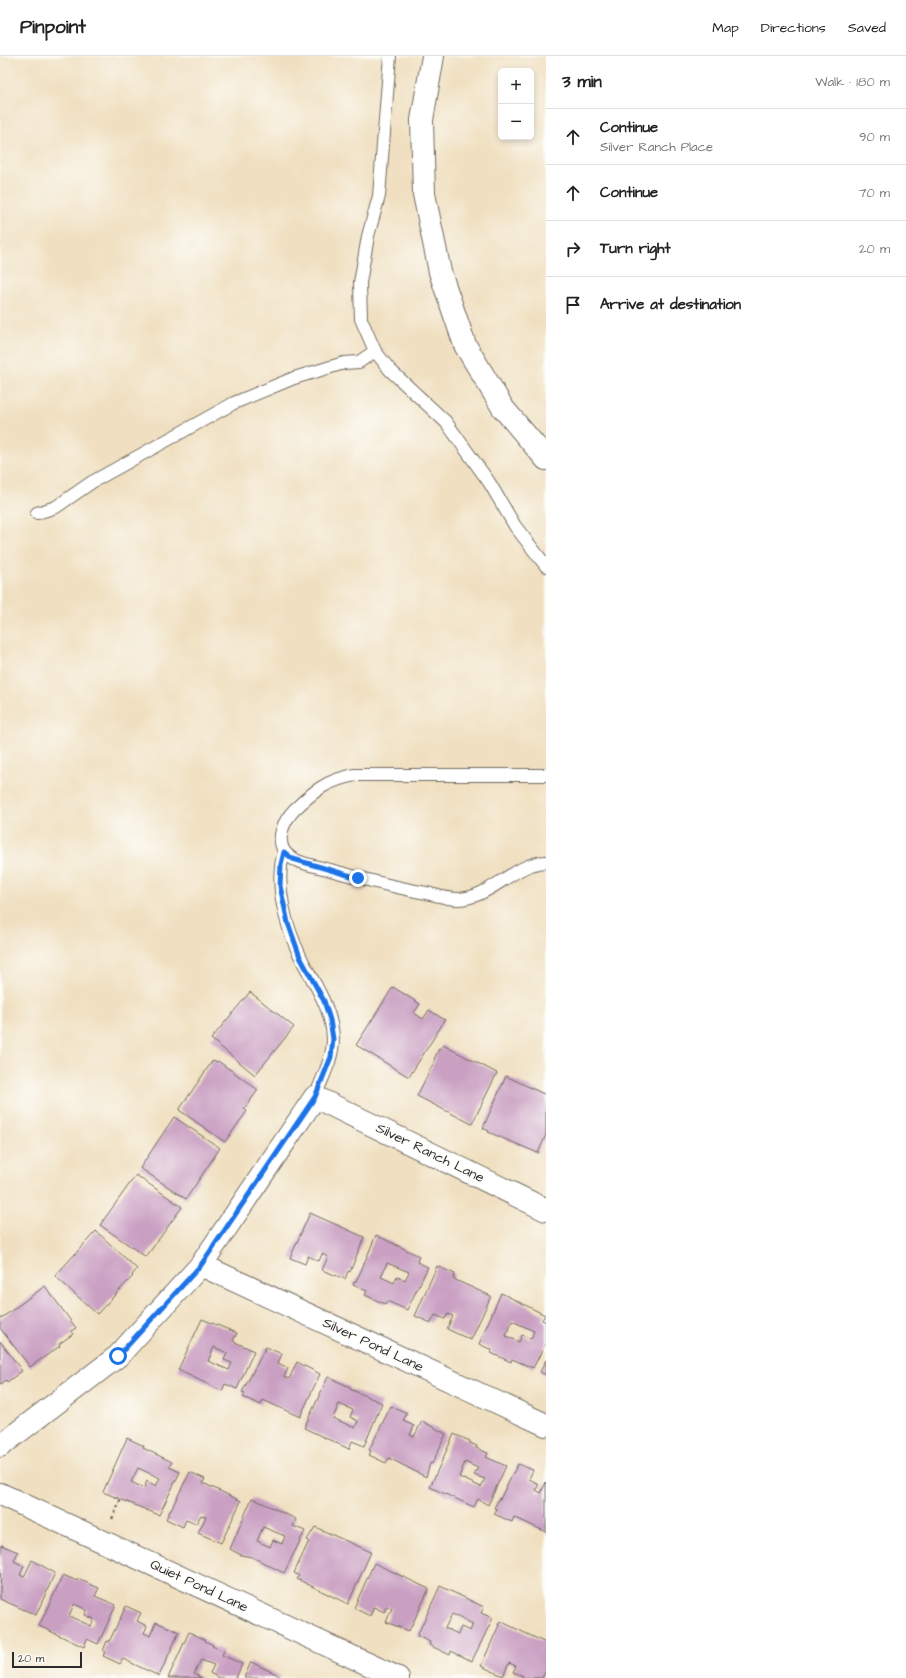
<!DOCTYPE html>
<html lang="en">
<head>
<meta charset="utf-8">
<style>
  :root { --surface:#fff; --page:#f6f6f6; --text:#222; --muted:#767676; --line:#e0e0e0 }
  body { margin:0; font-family:"Architects Daughter",sans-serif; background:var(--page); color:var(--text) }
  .controls { position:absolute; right:12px; top:12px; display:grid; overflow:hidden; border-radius:6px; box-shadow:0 2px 6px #0003 }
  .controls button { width:36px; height:36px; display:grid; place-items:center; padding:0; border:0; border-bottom:1px solid var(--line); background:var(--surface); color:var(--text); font:20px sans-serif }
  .scale { position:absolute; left:12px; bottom:10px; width:70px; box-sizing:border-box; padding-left:4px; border:2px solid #2b2b2b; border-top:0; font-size:11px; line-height:14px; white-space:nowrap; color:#2b2b2b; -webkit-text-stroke:3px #fdfcf7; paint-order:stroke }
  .stop { position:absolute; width:12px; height:12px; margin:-9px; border:3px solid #1a73e8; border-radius:50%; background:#fff }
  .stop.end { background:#1a73e8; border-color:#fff; box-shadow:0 1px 4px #0008 }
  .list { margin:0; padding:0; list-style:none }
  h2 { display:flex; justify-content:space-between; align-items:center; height:52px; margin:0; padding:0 16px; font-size:17px }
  h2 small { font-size:13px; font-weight:400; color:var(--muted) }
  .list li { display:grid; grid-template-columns:26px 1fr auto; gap:12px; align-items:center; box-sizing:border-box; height:56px; padding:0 16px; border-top:1px solid var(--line) }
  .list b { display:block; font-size:15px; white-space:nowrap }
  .list p { margin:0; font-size:13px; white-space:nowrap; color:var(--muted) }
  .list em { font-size:13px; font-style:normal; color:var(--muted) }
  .icon { flex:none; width:22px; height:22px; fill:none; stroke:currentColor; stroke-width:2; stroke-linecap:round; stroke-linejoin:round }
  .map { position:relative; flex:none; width:546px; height:1622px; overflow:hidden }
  header { display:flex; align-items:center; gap:24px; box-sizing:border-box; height:56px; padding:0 20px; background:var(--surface); border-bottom:1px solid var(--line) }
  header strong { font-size:19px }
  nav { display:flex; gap:22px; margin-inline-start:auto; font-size:14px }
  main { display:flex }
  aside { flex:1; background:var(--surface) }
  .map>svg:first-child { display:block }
  .building { fill:#c99fc2; fill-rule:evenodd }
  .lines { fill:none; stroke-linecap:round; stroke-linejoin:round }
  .lane-casing { stroke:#706a60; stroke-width:14 }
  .street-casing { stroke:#706a60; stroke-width:24 }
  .secondary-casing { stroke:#706a60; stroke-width:24 }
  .path { stroke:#706a60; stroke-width:2.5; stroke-dasharray:3 3; stroke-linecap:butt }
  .lane { stroke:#fff; stroke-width:12 }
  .street { stroke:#fff; stroke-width:22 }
  .secondary { stroke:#fff; stroke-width:22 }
  .route { stroke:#1a73e8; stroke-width:5 }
  .labels { text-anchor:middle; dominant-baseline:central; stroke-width:3; stroke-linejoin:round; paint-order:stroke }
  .street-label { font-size:14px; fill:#2b2b2b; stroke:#fdfcf7 }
</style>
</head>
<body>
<header>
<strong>Pinpoint</strong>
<nav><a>Map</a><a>Directions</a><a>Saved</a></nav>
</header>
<main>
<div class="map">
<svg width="546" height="1622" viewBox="0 0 546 1622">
  <rect width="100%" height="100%" fill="#fdfcf7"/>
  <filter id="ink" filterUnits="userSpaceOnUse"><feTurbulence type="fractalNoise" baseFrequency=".025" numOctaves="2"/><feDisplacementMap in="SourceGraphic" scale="8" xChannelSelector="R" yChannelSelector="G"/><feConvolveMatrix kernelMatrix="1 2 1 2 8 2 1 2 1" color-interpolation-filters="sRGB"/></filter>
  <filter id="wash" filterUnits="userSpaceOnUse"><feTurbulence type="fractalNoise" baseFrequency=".012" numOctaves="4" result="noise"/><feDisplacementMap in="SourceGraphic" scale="16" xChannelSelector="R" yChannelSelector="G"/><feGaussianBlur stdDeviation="0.9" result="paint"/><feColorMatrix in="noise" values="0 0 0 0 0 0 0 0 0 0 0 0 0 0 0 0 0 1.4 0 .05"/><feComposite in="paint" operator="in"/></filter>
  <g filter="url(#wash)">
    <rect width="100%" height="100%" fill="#f0e0c1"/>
    <g id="blocks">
      <path class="building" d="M393 931 420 948 414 957 423 963 429 954 445 964 409 1021 356 989Z
        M250 936 294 971 255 1019 211 983Z
        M443 989 497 1017 472 1068 417 1040 435 1004 434 1003 439 993 440 994Z
        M213 1004 217 1006 218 1005 258 1034 244 1053 247 1055 225 1086 179 1054Z
        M506 1020 546 1039V1079L538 1097 488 1076 489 1075 483 1072Z
        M174 1061 220 1092 186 1143 140 1112Z
        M136 1119 182 1151 146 1201 100 1169Z
        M310 1157 364 1181 350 1216 348 1215 345 1223 322 1214 328 1201 322 1198 319 1205 308 1200 305 1208 290 1202Z
        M96 1175 137 1213 132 1219 133 1220 97 1258 55 1220Z
        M376 1179 419 1200 417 1206 428 1211 407 1254 387 1245 385 1248 365 1239 367 1235 353 1229 354 1226 355 1227 361 1215ZM387 1207 409 1216 405 1224 397 1220 394 1227 381 1221Z
        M437 1210 455 1218 453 1223 491 1240 471 1284 447 1273 453 1260 448 1258 445 1263 435 1259 431 1267 415 1260Z
        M45 1230 76 1272 71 1275 73 1278 59 1288 60 1290 30 1311 0 1272V1263Z
        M501 1237 545 1259 542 1264 546 1266V1287L533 1312 512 1303 511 1306 491 1297 492 1294 479 1288ZM512 1265 534 1275 531 1283 522 1279 519 1286 506 1280Z
        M202 1263 237 1277 233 1285 254 1295 237 1333 225 1328 222 1335 178 1314ZM214 1291 227 1297 224 1304 232 1307 229 1314 208 1305Z
        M0 1285 22 1315 7 1326 6 1324 0 1329Z
        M266 1291 282 1298 278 1307 288 1312 284 1321 289 1323 297 1306 320 1318 300 1361 263 1344 261 1349 243 1341 245 1337 242 1336Z
        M546 1304V1319L540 1316Z
        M328 1321 350 1331V1333L382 1347 364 1390 352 1385 349 1393 304 1372ZM339 1348 353 1354 350 1361 358 1365 355 1372 333 1362Z
        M391 1350 407 1357 403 1365 414 1370 410 1379 414 1381 422 1365 446 1378 432 1408 430 1407 426 1421 389 1402 386 1407 369 1399 371 1395 369 1394Z
        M454 1378 470 1385V1387L477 1390 476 1392 488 1397 486 1401 506 1410 488 1449 478 1443 474 1451 430 1431ZM465 1406 478 1412 474 1419 485 1423 481 1431 459 1421Z
        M127 1382 144 1390 143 1392 172 1406 169 1411 180 1416 159 1459 103 1436ZM138 1412 160 1422 156 1430 147 1425 144 1432 131 1426Z
        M518 1408 533 1414 529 1423 539 1428 536 1434 541 1437 546 1426V1476L514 1461 512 1466 494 1458 497 1453 494 1452 499 1442 500 1443Z
        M190 1416 205 1423 203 1427 241 1445 221 1487 198 1477 206 1461 201 1459 196 1468 186 1464 183 1471 166 1463Z
        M252 1442 296 1463 293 1470 305 1475 284 1517 252 1501 241 1499 230 1493ZM263 1471 285 1480 282 1488 273 1484 270 1491 257 1485Z
        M315 1471 371 1496 348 1548 297 1523 299 1520 294 1517 309 1485 307 1484Z
        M1 1489 18 1496 14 1505 24 1510 20 1519 24 1521 32 1504 55 1517 36 1559 0 1543Z
        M374 1507 429 1533 409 1575 386 1566 392 1553 387 1550 384 1556 374 1551 370 1560 354 1552Z
        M63 1519 77 1525 78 1523 99 1532 95 1540 116 1549 98 1588 87 1583 84 1591 39 1570ZM74 1548 87 1554 85 1559 94 1563 91 1570 69 1560Z
        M440 1530 484 1551 481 1557 493 1562 472 1605 451 1595 450 1599 429 1589 430 1586 417 1580ZM452 1558 473 1568 470 1575 461 1571 458 1578 445 1572Z
        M126 1550 141 1557 137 1565 147 1570 144 1577 150 1580 156 1566 179 1576 159 1620 123 1603 120 1608 103 1600 105 1596 103 1595 107 1585 109 1586Z
        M500 1565 546 1587V1613L542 1622H522L523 1620 513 1616 516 1610 509 1607 503 1620 481 1610 499 1569H498Z
        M189 1576 206 1584 205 1585 213 1589 212 1590 224 1595 222 1599 242 1608 236 1622H219L210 1617 214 1609 201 1604 194 1618 202 1622H168Z
        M251 1606 278 1619 282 1622H244Z"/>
    </g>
  </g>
  <g filter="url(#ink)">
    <use href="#blocks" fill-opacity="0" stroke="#706a60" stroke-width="1"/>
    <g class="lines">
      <g class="lane-casing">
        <path id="lane" d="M390 0 379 140 368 180 360 227 361 263 375 295 390 314 446 366 489 426 515 470 546 510
          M37 457 56 451 92 426 234 347 294 322 344 307 359 306 375 295
          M546 719H355C327 724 314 735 294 754 284 765 276 781 284 795 286 798 290 801 293 803 305 809 321 811 334 815 366 824 398 832 431 838 439 840 449 843 458 843 491 842 514 807 546 806
          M284 796C274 829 286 871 301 902 314 928 332 952 333 983 333 1003 322 1022 315 1041"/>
      </g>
      <g class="street-casing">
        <path id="street" d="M201 1209 546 1369
          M0 1390 118 1300 201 1209 315 1041 546 1154
          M0 1438 398 1622"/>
      </g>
      <g class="secondary-casing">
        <path id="secondary" d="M433 0 422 64 424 138 440 216 465 289 503 352 546 403"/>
      </g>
      <path class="path" d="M112 1463 121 1443"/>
      <use href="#lane" class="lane"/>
      <use href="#street" class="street"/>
      <use href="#secondary" class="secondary"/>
    </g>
  </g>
  <g class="lines" filter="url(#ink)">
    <path class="route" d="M118 1300 201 1209 315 1041 331 1001 333 983 330 964 324 945 300 901 288 867 280 830 281 808 284 796 293 803 358 822"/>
  </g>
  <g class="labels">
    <g class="street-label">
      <text transform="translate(430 1097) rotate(26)">Silver Ranch Lane</text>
      <text transform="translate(373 1289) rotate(25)">Silver Pond Lane</text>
      <text transform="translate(199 1530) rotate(25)">Quiet Pond Lane</text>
    </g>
  </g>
</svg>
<div class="controls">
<button>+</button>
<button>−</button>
</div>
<div class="scale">20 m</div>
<div class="stop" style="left:118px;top:1300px"></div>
<div class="stop end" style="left:358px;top:822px"></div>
</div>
<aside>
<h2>3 min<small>Walk · 180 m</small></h2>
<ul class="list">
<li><svg class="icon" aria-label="ahead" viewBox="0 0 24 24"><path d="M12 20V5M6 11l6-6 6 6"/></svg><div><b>Continue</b><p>Silver Ranch Place</p></div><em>90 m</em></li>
<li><svg class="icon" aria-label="ahead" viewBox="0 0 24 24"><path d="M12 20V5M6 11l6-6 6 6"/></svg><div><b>Continue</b></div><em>70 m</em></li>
<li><svg class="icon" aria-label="right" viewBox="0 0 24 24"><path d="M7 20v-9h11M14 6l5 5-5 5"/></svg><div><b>Turn right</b></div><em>20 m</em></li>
<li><svg class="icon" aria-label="arrive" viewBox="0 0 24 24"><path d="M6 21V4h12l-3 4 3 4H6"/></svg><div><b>Arrive at destination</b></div></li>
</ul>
</aside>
</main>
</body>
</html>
